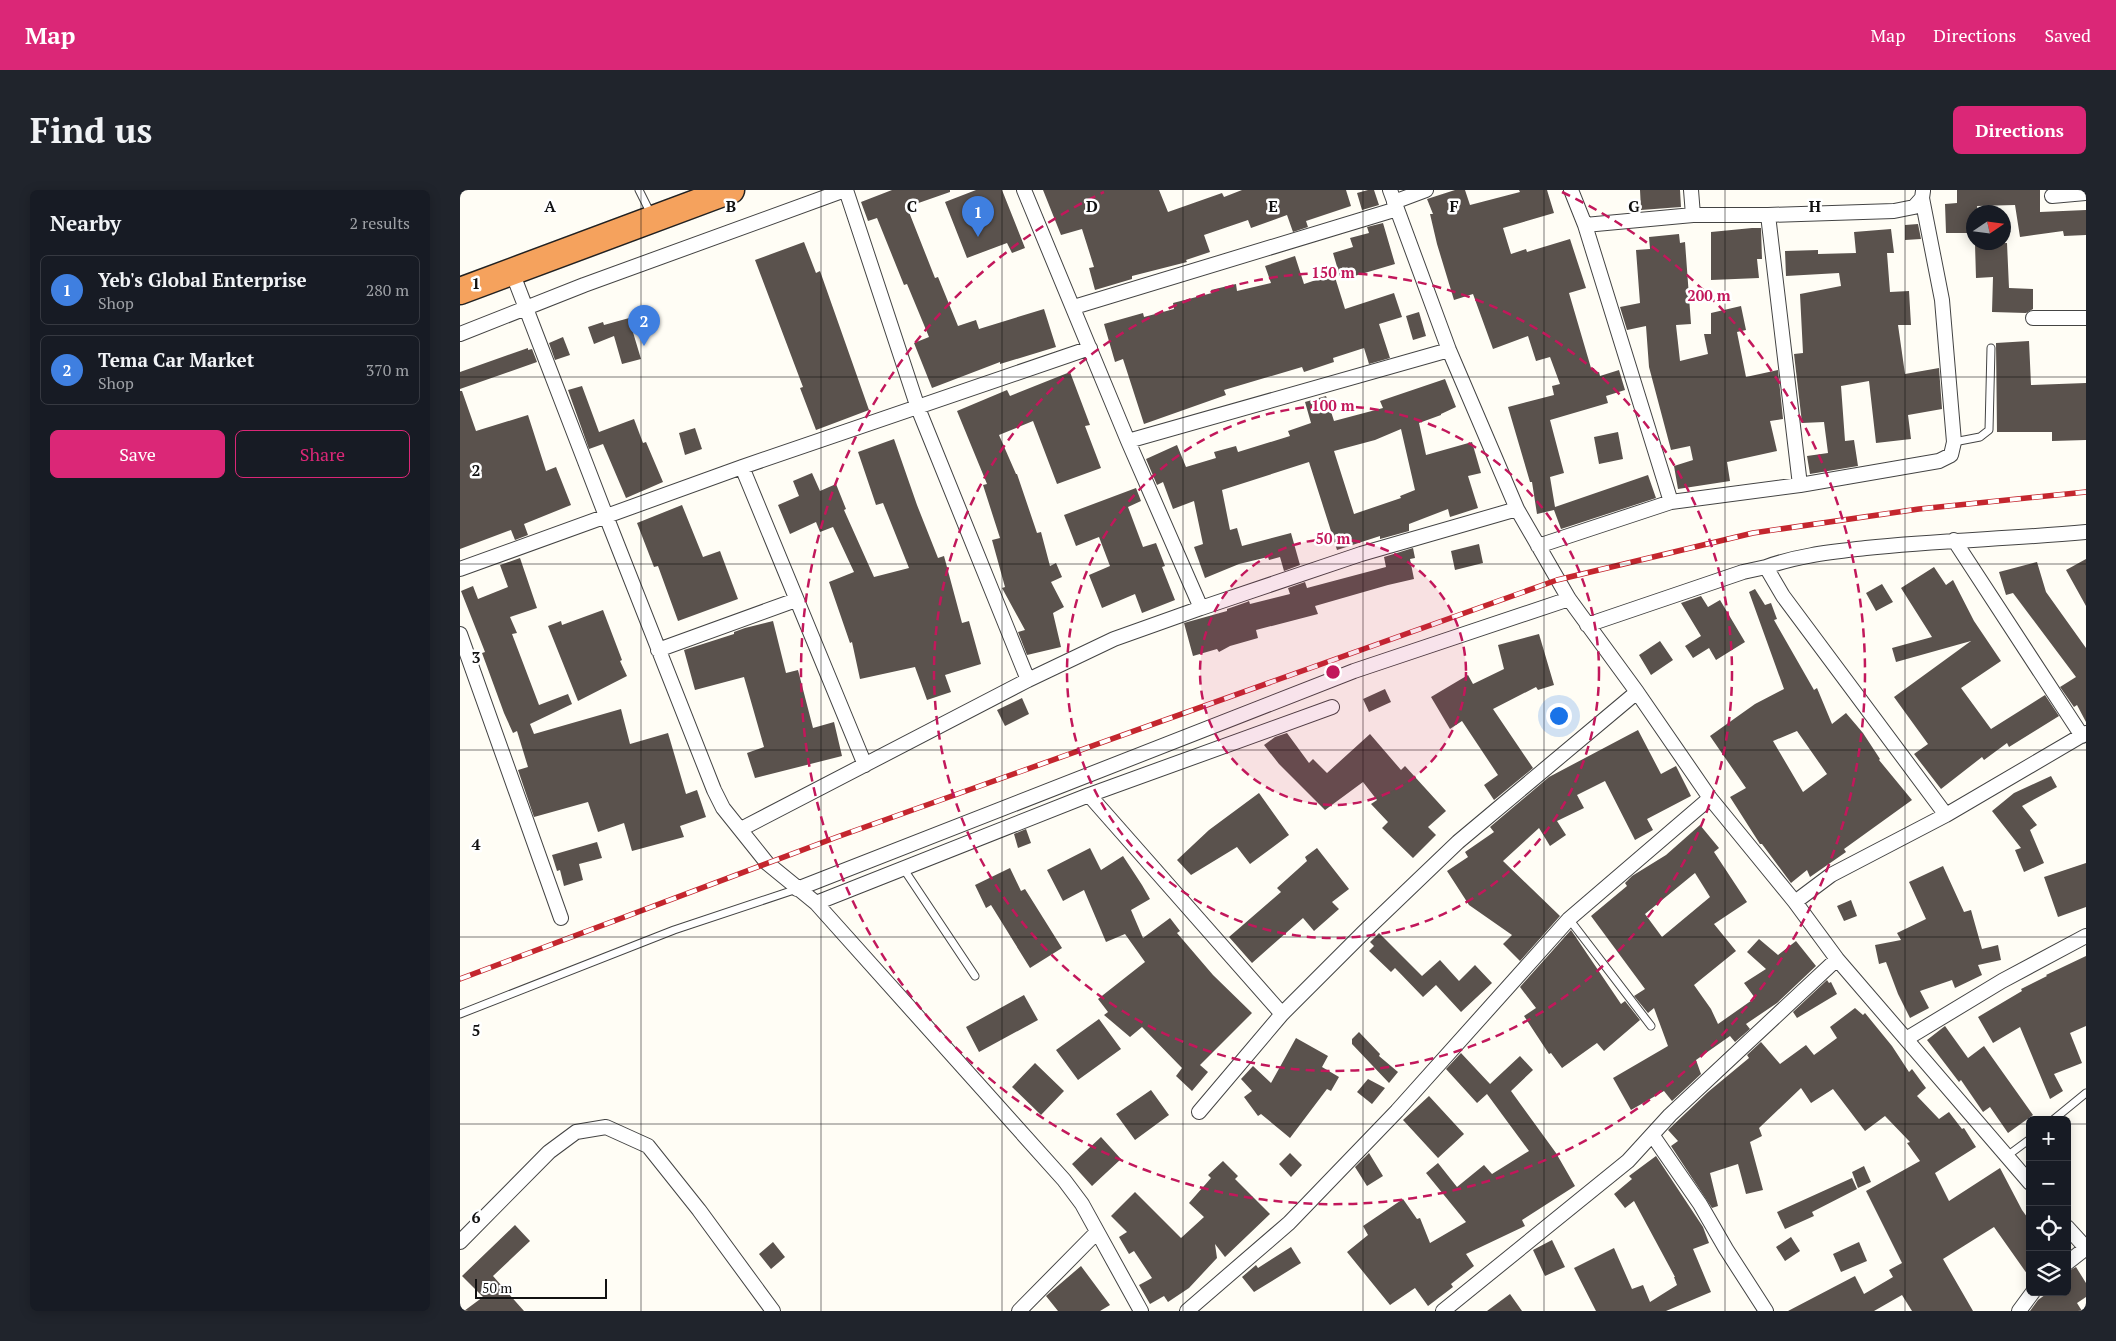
<!DOCTYPE html>
<html lang="en">
<head>
<meta charset="utf-8">
<style>
  :root { --surface:#171b24; --page:#20242c; --text:#f1f3f6; --muted:#9ea1a6; --line:#363941; --accent:#db2777 }
  body { margin:0; font-family:"PT Serif",serif; background:var(--page); color:var(--text) }
  .controls { position:absolute; right:15px; bottom:15px; display:grid; overflow:hidden; border-radius:8px; box-shadow:0 2px 12px #0003 }
  .controls button { width:45px; height:45px; display:grid; place-items:center; padding:0; border:0; border-bottom:1px solid var(--line); background:var(--surface); color:var(--text); font:25px sans-serif }
  .compass { position:absolute; left:1506px; top:15px; width:45px; height:45px; border-radius:50%; background:var(--surface); box-shadow:0 2px 12px #0003; rotate:77deg }
  .scale { position:absolute; left:15px; bottom:12px; width:132px; box-sizing:border-box; padding-left:5px; border:2px solid #111; border-top:0; font-size:14px; line-height:18px; white-space:nowrap; color:#111; -webkit-text-stroke:4px #fff; paint-order:stroke }
  .you { position:absolute; left:1098px; top:525px; width:18px; height:18px; margin:-12px; border:4px solid #fff; border-radius:50%; background:#1a73e8; box-shadow:0 0 0 8px #1a73e833 }
  .badge { display:grid; place-items:center; width:32px; height:32px; border-radius:50%; background:var(--accent); color:#fff; font-size:16px; font-weight:700 }
  .pin { position:absolute; translate:-50% -41px; filter:drop-shadow(0 1px 2px #0008) }
  .pin::after { content:''; position:absolute; top:26px; width:18px; height:15px; background:inherit; clip-path:polygon(0 0,100% 0,50% 100%) }
  .list { margin:0; padding:0; list-style:none }
  h2 { display:flex; justify-content:space-between; align-items:center; height:65px; margin:0; padding:0 20px; font-size:21px }
  h2 small { font-size:16px; font-weight:400; color:var(--muted) }
  .list li { display:grid; grid-template-columns:32px 1fr auto; gap:15px; align-items:center; box-sizing:border-box; height:70px; margin:0 10px 10px; padding:0 10px; border:1px solid var(--line); border-radius:8px }
  .list b { display:block; font-size:19px; white-space:nowrap }
  .list p { margin:0; font-size:16px; white-space:nowrap; color:var(--muted) }
  .list em { font-size:16px; font-style:normal; color:var(--muted) }
  .actions { display:flex; gap:10px; padding:15px 20px }
  .actions a { flex:1; padding:11px 0; border:1px solid var(--accent); border-radius:8px; text-align:center; font-size:18px; color:var(--accent) }
  .actions .main { background:var(--accent); color:#fff }
  .icon { flex:none; width:28px; height:28px; fill:none; stroke:currentColor; stroke-width:2; stroke-linecap:round; stroke-linejoin:round }
  .map { position:relative; flex:none; width:1626px; height:1121px; overflow:hidden; border-radius:8px }
  header { display:flex; align-items:center; gap:30px; box-sizing:border-box; height:70px; padding:0 25px; background:var(--accent); color:#fff }
  header strong { font-size:24px }
  nav { display:flex; gap:28px; margin-inline-start:auto; font-size:18px }
  .intro { display:flex; align-items:center; justify-content:space-between; box-sizing:border-box; height:120px; padding:0 30px }
  h1 { margin:0; font-size:35px }
  .button { padding:12px 22px; border-radius:8px; background:var(--accent); color:#fff; font-size:18px; font-weight:700 }
  main { display:flex; gap:30px; padding:0 30px }
  aside { flex:1; background:var(--surface); border-radius:8px; box-shadow:0 2px 12px #0003 }
  .map>svg:first-child { display:block }
  .building { fill:#5a524d; fill-rule:evenodd }
  .lines { fill:none; stroke-linecap:round; stroke-linejoin:round }
  .lane-casing { stroke:#444; stroke-width:9 }
  .street-casing { stroke:#444; stroke-width:16 }
  .highway-casing { stroke:#222; stroke-width:29 }
  .lane { stroke:#fff; stroke-width:7 }
  .street { stroke:#fff; stroke-width:14 }
  .highway { stroke:#f5a25d; stroke-width:26 }
  .rail-casing { stroke:#c4262e; stroke-width:5.5 }
  .rail { stroke:#fff; stroke-width:4; stroke-dasharray:11; stroke-linecap:butt }
  .grid { fill:none; stroke:#111; stroke-width:1; stroke-opacity:0.55 }
  .ring { fill:none; stroke:#c2185b; stroke-width:2.5; stroke-dasharray:9 6 }
  .grid-label { font-size:16px; text-anchor:middle; font-weight:bold; fill:#111; stroke:#fff; stroke-width:5; stroke-linejoin:round; paint-order:stroke }
  .centre { fill:#c2185b; stroke:#fff; stroke-width:2.5 }
  .ring-label { font-size:15px; text-anchor:middle; font-weight:bold; fill:#c2185b; stroke:#fff; stroke-width:5; stroke-linejoin:round; paint-order:stroke }
</style>
</head>
<body>
<header>
<strong>Map</strong>
<nav><a>Map</a><a>Directions</a><a>Saved</a></nav>
</header>
<div class="intro"><h1>Find us</h1><a class="button">Directions</a></div>
<main>
<aside>
<h2>Nearby<small>2 results</small></h2>
<ul class="list">
<li><span class="badge" style="background:#3f7fe0">1</span><div><b>Yeb's Global Enterprise</b><p>Shop</p></div><em>280 m</em></li>
<li><span class="badge" style="background:#3f7fe0">2</span><div><b>Tema Car Market</b><p>Shop</p></div><em>370 m</em></li>
</ul>
<div class="actions"><a class="main">Save</a><a>Share</a></div>
</aside>
<div class="map">
<svg width="1626" height="1121" viewBox="0 0 1626 1121">
  <rect width="100%" height="100%" fill="#fffdf5"/>
  <path class="building" d="M432 0H490V2L447 17 475 88 478 87 498 136 516 130 519 139 584 119 596 157 540 174V172L472 198 454 153 469 147 447 94 444 95 417 28 408 31 401 12Z
    M516 0H542L565 58 552 63 547 53 507 68 485 12Z
    M583 0H699L708 22 762 3 764 7 782 0H886L891 16 846 31 848 37 833 42 827 25 791 38 788 30 744 45 750 62 726 70 727 72 672 86V89L635 100 629 78 634 77 622 39 601 45Z
    M908 0H914L919 15 902 20 897 3Z
    M995 0H1005L1010 15 1060 2 1059 0H1087L1094 23 1043 38 1051 64 1066 59 1067 62 1110 49 1126 98 1109 103 1131 178H1134L1135 183 1139 182 1140 186 1159 180 1165 200 1146 206 1148 213 1090 230 1104 283 1090 287 1095 317 1188 285 1196 308 1101 339 1094 320 1077 324 1072 292H1070L1048 217 1094 205 1092 196 1100 194 1090 167 1076 171 1068 146 1033 159 1013 104 994 110 977 54 970 24H973L967 9Z
    M1180 0H1220L1221 17 1181 20Z
    M1497 0H1580V22L1626 20V45L1604 46 1603 41 1560 47 1555 15 1517 16 1518 22H1514V43H1486L1485 14 1497 13Z
    M923 33 935 74 881 90 873 63 893 57 890 48 909 43 907 37Z
    M1458 34 1461 49 1445 50V35Z
    M1292 38H1301L1302 69H1297L1299 88 1251 90V42Z
    M1431 39 1434 63H1427L1430 102 1449 101 1451 135H1438L1445 184 1479 178 1482 219 1448 225 1451 249 1416 253 1409 191 1381 196 1385 251 1394 250 1398 276 1350 284 1347 266 1368 263 1364 232 1342 233 1334 164 1343 163 1340 104 1381 96 1379 83 1326 86 1325 61 1358 60V64L1396 63 1394 42Z
    M1219 44 1220 53 1225 52 1231 134 1216 135 1220 171 1248 164 1244 144H1251V123L1281 116 1286 140 1277 142 1286 187 1318 180 1323 229 1310 231 1317 261 1267 272 1270 291 1218 299 1214 276 1233 270 1230 256 1211 260 1189 177 1186 136 1167 140 1160 117 1180 113 1176 60 1190 59 1189 47Z
    M344 52 356 83 360 81 409 220 356 240 340 198 343 197 295 70Z
    M1547 53 1549 98 1573 99V119L1566 123 1532 122 1533 87 1516 88 1515 54Z
    M835 66 844 94 874 84 885 119 934 103 942 127 919 134 930 168 909 174 904 158 873 168 874 172 844 182 842 177 764 200 766 205 684 234 663 169 655 172 644 134 683 123 684 127 714 119 713 113 752 103 751 100 776 94 777 101 811 93 805 76Z
    M959 122 966 146 953 150 946 126Z
    M180 125 183 135 172 139 181 169 162 174 154 146 134 154 128 137 143 132 144 135Z
    M103 147 110 165 95 170 89 153Z
    M1569 151 1571 195 1626 193V250L1592 251V242H1537L1536 153Z
    M68 158V160L72 159 77 172 0 199V182Z
    M610 182 630 235 625 236 641 278 597 294 573 231 539 245 556 284H557L577 343 581 342 590 376 596 373 602 387 591 392 604 417 593 423 601 457 567 465 558 442 565 440 542 398 545 397 532 350 540 348 523 295 527 294 497 221 547 200 550 206Z
    M985 189 996 217 981 224V225L959 233 966 265 1012 252 1021 283 1008 286 1018 318 990 327 988 319 949 334V341L920 349V346L877 360 849 272 762 300 770 340 777 338 782 356 831 343 840 375 824 381 820 367 809 370 808 367 779 374 745 388 734 357 743 354 734 311 713 319 703 292 697 295 686 269 717 255 726 277 756 268 754 262 776 256 778 262 830 246 828 241 851 233 845 212 866 206 874 231 923 218 920 211ZM941 239 955 300 940 306 941 308 894 324 874 261 915 250Z
    M122 196 139 242 174 229 183 253 186 252 203 292 166 308 143 254 129 259 108 200Z
    M0 201H2L16 241 68 225 86 281 96 277 111 315 64 334 68 345 55 350 51 340 0 359Z
    M235 238 242 259 225 265 219 243Z
    M1158 242 1163 269 1139 274 1134 247Z
    M434 249 457 315 478 368 484 366 502 433 509 431 521 474 485 485 491 502 467 510 455 477 400 489 392 452 390 453 369 392 394 382 373 337 360 342 356 332 330 344 318 315 339 306 333 291 352 283 360 301 376 294 386 319 384 320 414 387 449 378 423 313 416 315 398 262Z
    M676 298 681 311 668 317 683 357 696 353 705 376 702 377 715 410 682 423 675 404 642 418 629 385 650 376 639 347 616 356 604 325Z
    M222 315 243 367 260 361 278 409 218 431 198 376 194 377 177 333Z
    M1019 354 1023 373 995 380 991 361Z
    M953 358 955 368 950 369 954 389 928 395 855 416 858 424 796 440 798 448 770 456 759 462 757 459 733 466 724 433 767 421V419L787 412 789 411 790 414 830 404 828 398 845 392 847 398 926 377 924 367Z
    M60 368 77 418 50 427 57 443 52 444 79 515 108 504 112 514 70 534 74 544 161 519 170 554 208 543 226 604 237 600 246 627 220 636 224 647 172 661 164 633 138 642 128 612 74 627 58 580 68 577 57 541 53 543 44 523 22 463 25 462 1 401 13 396 18 409 48 397 40 375Z
    M1626 369V416L1606 380Z
    M1577 372 1586 402 1626 458V532L1617 515 1614 517 1600 497 1616 487 1553 403 1546 405 1539 382Z
    M1474 377 1486 395 1493 390 1514 431 1541 471 1501 498 1531 539 1585 505 1599 526 1549 557 1547 553 1524 570 1522 567 1481 599 1454 564 1468 554 1434 507 1511 451 1436 472 1432 458 1472 447 1441 398Z
    M1422 394 1433 412 1416 421 1406 403Z
    M1295 399 1305 415 1311 413 1317 429 1314 430 1354 500 1357 498 1372 534 1386 523 1403 543 1420 569 1419 570 1452 610 1384 659 1386 662 1350 687 1347 680 1331 693 1302 654H1300L1270 607 1286 598 1250 546 1295 514 1324 499 1289 402ZM1337 541 1367 584 1343 602 1313 551Z
    M1241 406 1248 417 1260 410 1285 452 1256 470 1249 458 1233 468 1225 456 1241 446 1221 413Z
    M143 420 162 470 160 471 167 486 118 511 88 436 101 431 102 435Z
    M313 431 326 483 338 480 353 538 374 532 382 566 295 588 287 563 304 557 284 487 235 500 224 460 274 444V442L285 438Z
    M1079 444 1094 495 1078 500 1076 497 1033 519 1073 578 1034 610 1024 595 1038 585 1002 531 990 539 971 507 1008 485 1013 494 1044 479 1038 455Z
    M1200 451 1213 470 1191 485 1179 465Z
    M925 499 931 512 909 522 903 509Z
    M562 508 569 524 545 536 537 520Z
    M1178 540 1201 584 1216 576 1231 606 1187 629 1193 640 1175 650 1145 591 1117 605 1124 618 1097 631 1106 645 1090 656 1079 638 1043 671 1100 726 1060 771 1043 754 1052 745 1009 715 987 681 1008 667 1005 662 1034 642 1030 637 1089 587Z
    M827 543 849 573 853 569 867 583 910 544 941 580 945 576 986 621 968 637 976 645 953 668 922 638 928 632 911 614 917 610 903 592 865 620 819 574 804 555 815 547Z
    M1591 586 1597 597 1562 616 1577 635 1570 640 1584 673 1564 682 1555 660 1561 658 1532 621 1554 603Z
    M799 603 829 645 790 674 777 657 731 685 717 670 749 640Z
    M1240 635 1259 658 1254 662 1287 712 1254 734 1276 761 1234 795 1251 819 1258 834 1295 808 1284 793 1306 779 1287 762 1299 749 1318 765 1336 751 1356 776 1317 813 1286 834 1290 839 1275 852 1270 846 1236 870 1241 884 1212 911 1204 901 1171 920 1153 888 1208 856 1194 818 1188 823 1174 806 1185 799 1131 726 1167 696 1165 693 1172 686 1206 665ZM1235 683 1250 707 1202 747 1185 724Z
    M566 639 571 653 558 658 554 644Z
    M137 652 142 668 119 674 123 690 104 696 100 680 97 681 92 665Z
    M630 658 641 680 663 666 682 695 690 709 671 720 683 748 710 728 720 741 717 743 753 785 792 823 740 875 748 882 732 901 716 886 722 878 682 837 670 847 644 825 648 822 638 809 685 772 665 744 646 752 624 700 603 711 587 680Z
    M857 658 889 699 872 712 879 719 854 741 843 728 792 773 769 747 821 702 817 698 847 671 845 667Z
    M1626 673V717L1598 727 1584 687Z
    M1483 676 1504 722 1511 720 1522 759 1538 755 1541 770 1518 775 1522 785 1495 798 1492 790 1460 801 1469 818 1450 828 1438 804 1426 772 1419 774 1415 755 1441 750 1437 743 1466 729 1449 692Z
    M550 678 561 701 565 699 602 758 570 778 531 715 526 718 515 695Z
    M1391 710 1397 726 1384 731 1377 716Z
    M1111 740 1161 814 1165 811 1180 830 1144 861 1137 853 1102 878 1091 863 1089 864 1064 826 1076 818 1060 797Z
    M919 743 962 786 980 770 999 791 1015 775 1032 793 1001 822 976 795 963 807 935 778 931 782 909 761 914 756 910 752Z
    M1626 766V836L1610 843 1622 873 1594 884 1603 901 1590 909 1560 837 1533 853 1518 827 1562 801 1561 799 1587 786 1586 785Z
    M1367 790 1369 793 1371 792 1377 804 1337 828 1333 822Z
    M564 805 578 830 519 862 506 837Z
    M1395 818 1403 825 1405 823 1432 856 1449 882 1452 879 1466 898 1457 906 1479 929 1489 922 1502 939 1504 938 1516 957 1475 983 1489 1011 1540 978 1562 1020 1570 1031V1088L1534 1037 1483 1069 1513 1121H1452L1442 1105 1414 1121H1328L1395 1086 1404 1104 1433 1087 1429 1080 1442 1073 1406 1001 1460 971 1447 953 1450 952 1425 926 1405 941 1373 899 1351 913 1341 898 1299 938 1302 946 1290 952 1303 1000 1286 1004 1278 974 1250 983 1258 1016 1252 1018 1211 956 1218 951 1208 940 1248 902 1289 868 1287 865 1301 852 1320 874 1346 855 1354 865 1377 848 1370 837Z
    M639 829 661 859 618 890 596 860Z
    M1485 836 1508 868 1524 856 1573 925 1548 943 1530 917 1523 922 1501 890 1499 892 1467 850Z
    M899 842 920 864 919 866 938 882 929 893 892 854V849Z
    M836 848 868 866 862 877 879 887 871 901 867 899 830 948 801 924 798 926 784 907 792 901 781 889 793 876 811 893Z
    M1001 863 1030 894 1060 866 1073 880 1051 901 1096 963 1115 996 1062 1030 1065 1036 1006 1064 1014 1076 991 1094 993 1097 968 1116 955 1098 930 1115 887 1062 908 1045 903 1036 943 1009 957 1029 960 1028 970 1053 1006 1032 966 983 978 973 997 997 1024 975 1032 984 1069 961 1027 904 1017 913 986 879Z
    M575 873 604 901 581 925 552 897Z
    M908 889 925 898 912 914 897 902Z
    M691 900 709 925 675 950 656 924Z
    M969 906 1004 944 978 968 943 930Z
    M641 947 661 969 632 996 612 974Z
    M830 963 842 975 831 987 819 974Z
    M909 963 923 986 907 996 895 977Z
    M1196 966 1243 1037 1249 1053 1233 1059 1251 1102 1206 1121H1136L1114 1078 1154 1058 1172 1099 1183 1095 1190 1112 1217 1095 1214 1087H1215L1174 1011 1165 1018 1154 1004 1172 989 1169 986Z
    M763 971 778 986 775 989 810 1024 765 1067 755 1054 757 1068 729 1098 708 1112 704 1106 690 1114 679 1095 692 1088 674 1061 669 1064 659 1047 667 1042 651 1026 675 1002 721 1048 744 1027 729 1013 751 988 748 985Z
    M1404 976 1411 992 1398 998 1392 982Z
    M1392 988 1397 999 1352 1022 1354 1026 1325 1039 1317 1022Z
    M55 1035 70 1051 33 1086 64 1121H4L23 1107 2 1086Z
    M1331 1047 1340 1061 1325 1071 1316 1057Z
    M1092 1050 1105 1077 1085 1086 1073 1060Z
    M313 1052 325 1067 311 1079 299 1064Z
    M1399 1052 1407 1071 1381 1082 1373 1064Z
    M831 1057 841 1073 794 1102 782 1087 796 1075 798 1078Z
    M621 1076 650 1115 640 1121H598L586 1106Z
    M1616 1077 1626 1093V1107L1617 1113 1622 1121H1570L1578 1110 1589 1102H1607V1082Z
    M1050 1104 1062 1121H1027Z"/>
  <g class="lines">
    <g class="lane-casing">
      <path id="lane" d="M179 0 191 24
        M1494 252 1520 247 1529 240 1531 158
        M443 678 515 786
        M1109 729 1191 836
        M0 824 214 740 337 699
        M1593 930 1626 903
        M1547 966 1570 949"/>
    </g>
    <g class="street-casing">
      <path id="street" d="M386 0 458 218 568 490
        M564 0 668 251 741 418 901 364 1057 319
        M930 0 989 160 1057 319 1109 409 1177 502 1250 608 1335 712 1377 769 1570 993
        M1111 0 1125 35 1211 312
        M1231 0 1233 25
        M1592 6 1626 3
        M934 12 966 0
        M1308 25 1340 295
        M1125 35 1233 25H1308L1434 21 1454 17 1462 8 1463 1
        M52 82 146 326 254 600 263 618 307 673 356 713 604 990 622 1014 681 1121
        M614 117 937 19
        M1573 128H1626
        M0 144 124 95 385 0
        M668 251 989 160
        M282 277 405 575
        M1494 350 1622 546
        M1078 356 1211 312 1340 295 1479 271 1491 265 1494 252 1482 110 1462 8
        M1306 377C1339 365 1372 362 1406 358 1480 350 1553 349 1626 342
        M0 379 282 277 630 158
        M1127 435 1283 382 1306 377 1323 406 1486 625 1371 685 1335 712
        M0 444 101 728
        M198 460 336 410
        M629 605 822 824
        M1486 625 1626 543
        M281 639 568 490 654 449 741 418
        M337 699 894 481 1109 409
        M356 713 629 605 872 517
        M1446 849 1542 791 1626 746
        M739 922 822 824 904 742 998 652 1177 502
        M1193 946 1240 1014 1266 1059 1306 1121
        M1607 1037 1626 1058 1607 1073
        M0 1052 89 962 116 942 146 937 188 956 239 1020 313 1121
        M559 1121 637 1042
        M727 1121 829 1033 937 921 1109 729 1250 608
        M983 1121 1168 971 1210 925 1377 769
        M1559 1121 1573 1102"/>
    </g>
    <g class="highway-casing">
      <path id="highway" d="M0 101 271 0"/>
    </g>
    <use href="#lane" class="lane"/>
    <use href="#street" class="street"/>
    <use href="#highway" class="highway"/>
    <g class="rail-casing">
      <path id="rail" d="M0 789 377 647 1097 390 1293 343 1459 319 1626 302"/>
    </g>
    <use href="#rail" class="rail"/>
  </g>
  <path class="grid" d="M181 0V1121M361 0V1121M542 0V1121M723 0V1121M903 0V1121M1084 0V1121M1265 0V1121M1445 0V1121M0 187H1626M0 374H1626M0 560H1626M0 747H1626M0 934H1570M1607 934H1626"/>
  <circle cx="873" cy="482" r="133" fill="#c2185b" fill-opacity=".12"/>
  <g class="ring">
    <circle cx="873" cy="482" r="133"/>
    <circle cx="873" cy="482" r="266"/>
    <circle cx="873" cy="482" r="399"/>
    <path d="M1102 2A532 532 0 1 1 644 2"/>
  </g>
  <g class="grid-label">
    <text x="90" y="22">A</text>
    <text x="271" y="22">B</text>
    <text x="452" y="22">C</text>
    <text x="632" y="22">D</text>
    <text x="813" y="22">E</text>
    <text x="994" y="22">F</text>
    <text x="1174" y="22">G</text>
    <text x="1355" y="22">H</text>
    <text x="16" y="99">1</text>
    <text x="16" y="286">2</text>
    <text x="16" y="473">3</text>
    <text x="16" y="660">4</text>
    <text x="16" y="846">5</text>
    <text x="16" y="1033">6</text>
  </g>
  <circle cx="873" cy="482" r="8" class="centre"/>
  <g class="ring-label">
    <text x="873" y="88">150 m</text>
    <text x="1249" y="111">200 m</text>
    <text x="873" y="221">100 m</text>
    <text x="873" y="354">50 m</text>
  </g>
</svg>
<div class="controls">
<button>+</button>
<button>−</button>
<button><svg class="icon" aria-label="locate" viewBox="0 0 24 24"><circle cx="12" cy="12" r="6"/><path d="M12 2v4M12 18v4M2 12h4M18 12h4"/></svg></button>
<button><svg class="icon" aria-label="layers" viewBox="0 0 24 24"><path d="M12 4l9 5-9 5-9-5zM3 14l9 5 9-5"/></svg></button>
</div>
<svg class="compass" viewBox="-18 -18 36 36"><path d="M0-13l5 13h-10z" fill="#e53935"/><path d="M0 13l5-13h-10z" fill="#9ea1a6"/></svg>
<div class="scale">50 m</div>
<div class="you"></div>
<div class="pin badge" style="left:518px;top:47px;background:#3f7fe0">1</div>
<div class="pin badge" style="left:184px;top:156px;background:#3f7fe0">2</div>
</div>
</main>
</body>
</html>
